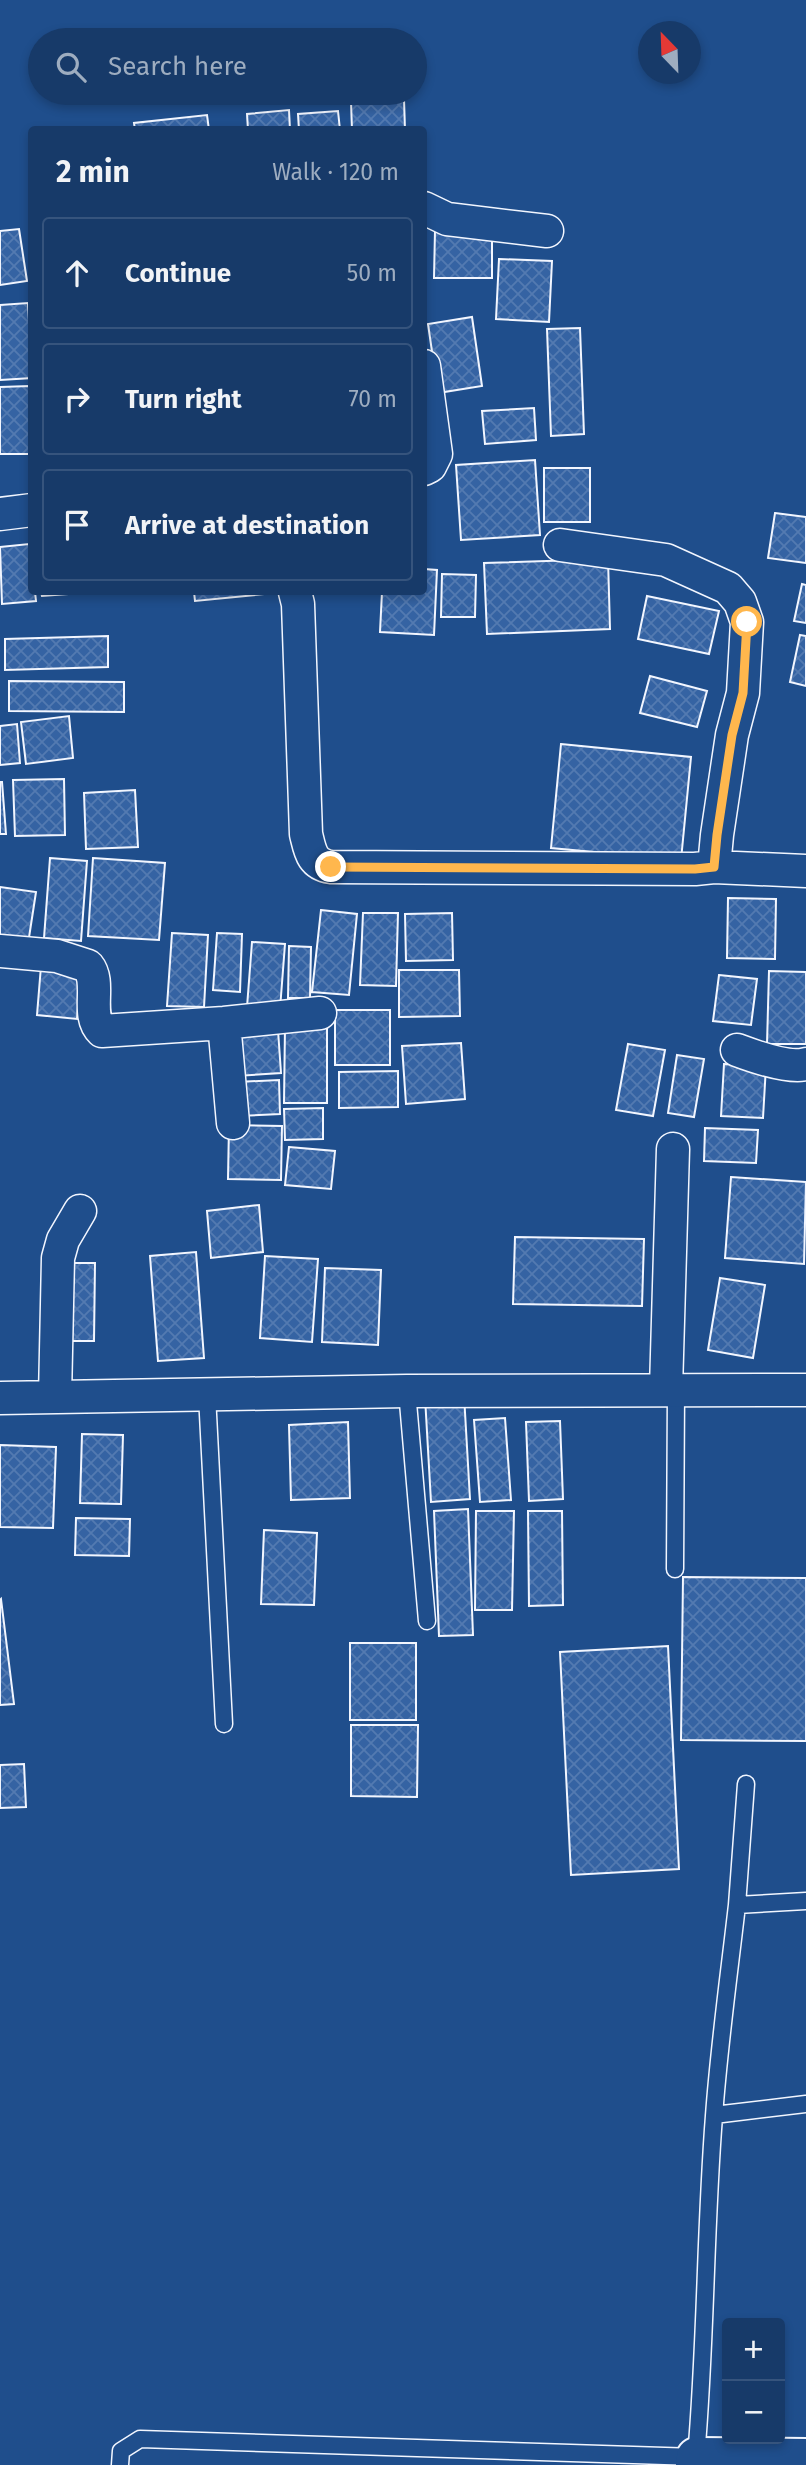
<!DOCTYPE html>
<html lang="en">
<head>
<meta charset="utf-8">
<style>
  :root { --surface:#173a69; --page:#20416f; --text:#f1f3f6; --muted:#9eadc0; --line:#36547d }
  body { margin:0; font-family:"Fira Sans",sans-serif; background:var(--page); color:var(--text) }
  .controls { position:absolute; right:21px; bottom:21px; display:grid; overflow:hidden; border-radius:7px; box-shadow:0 4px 10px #0003 }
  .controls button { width:63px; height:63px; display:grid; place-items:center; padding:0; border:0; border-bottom:2px solid var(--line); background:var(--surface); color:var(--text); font:35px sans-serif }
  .compass { position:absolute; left:638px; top:21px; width:63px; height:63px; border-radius:50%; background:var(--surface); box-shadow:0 4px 10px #0003; rotate:337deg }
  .stop { position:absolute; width:21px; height:21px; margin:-16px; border:5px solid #ffb74d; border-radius:50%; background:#fff }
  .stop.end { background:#ffb74d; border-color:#fff; box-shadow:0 2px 7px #0008 }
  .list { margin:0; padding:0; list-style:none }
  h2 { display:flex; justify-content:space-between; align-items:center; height:91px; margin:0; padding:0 28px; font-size:30px }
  h2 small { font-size:23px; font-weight:400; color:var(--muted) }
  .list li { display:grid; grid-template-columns:46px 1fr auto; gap:21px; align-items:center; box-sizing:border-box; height:112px; margin:0 14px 14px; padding:0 14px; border:2px solid var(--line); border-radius:7px }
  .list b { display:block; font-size:26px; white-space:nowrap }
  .list em { font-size:23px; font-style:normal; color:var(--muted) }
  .icon { flex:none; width:38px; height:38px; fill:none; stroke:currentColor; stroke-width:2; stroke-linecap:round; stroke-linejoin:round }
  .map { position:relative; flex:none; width:806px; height:2465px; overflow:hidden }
  .search { position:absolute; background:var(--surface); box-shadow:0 4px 10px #0003; left:28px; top:28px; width:399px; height:77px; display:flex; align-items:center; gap:18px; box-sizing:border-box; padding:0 24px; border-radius:38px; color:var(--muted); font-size:26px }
  .panel { position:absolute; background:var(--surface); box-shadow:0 4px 10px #0003; left:28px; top:126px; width:399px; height:469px; border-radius:7px }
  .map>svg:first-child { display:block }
  .building { fill:url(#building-cross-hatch); stroke:#f2f6ff; stroke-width:2 }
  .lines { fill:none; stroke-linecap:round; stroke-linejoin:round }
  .lane-casing { stroke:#f2f6ff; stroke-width:19 }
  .street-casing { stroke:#f2f6ff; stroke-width:35 }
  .secondary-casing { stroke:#f2f6ff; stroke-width:42 }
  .lane { stroke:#1f4e8c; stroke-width:16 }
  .street { stroke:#1f4e8c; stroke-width:32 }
  .secondary { stroke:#1f4e8c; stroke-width:38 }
  .route { stroke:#ffb74d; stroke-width:9 }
</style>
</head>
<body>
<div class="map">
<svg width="806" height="2465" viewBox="0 0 806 2465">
  <defs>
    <pattern id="building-cross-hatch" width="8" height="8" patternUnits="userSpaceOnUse" patternTransform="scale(1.75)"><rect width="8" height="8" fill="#3563a3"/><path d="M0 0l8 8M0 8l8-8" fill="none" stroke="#537ab1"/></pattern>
  </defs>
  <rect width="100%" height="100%" fill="#1f4e8c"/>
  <path class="building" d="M404 99 405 130H352L351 102Z
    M289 110 290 130H248L247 114Z
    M338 111 340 130H299L298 114Z
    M207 115 209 130H135L134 123Z
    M19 229 27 281 0 285V231Z
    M435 230H492V278H434Z
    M499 259 552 261 549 322 496 319Z
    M28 303 32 378 0 380V305Z
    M472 317 482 386 438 393 428 324Z
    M580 328 584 434 551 436 547 329Z
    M29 386 30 454H0V387Z
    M534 408 536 440 485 444 482 411Z
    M535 460 540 535 461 540 456 465Z
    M544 468H590V522H544Z
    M775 513 806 517V563L768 558Z
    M29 544 32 592H35L36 601 2 604 0 547Z
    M608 559 610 629 487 634 484 563Z
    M424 569 437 570 434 635 380 632 382 592H424Z
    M442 574 476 575 475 617H441Z
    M802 584 806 585V623L794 621Z
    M41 592H96L42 596Z
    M194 592H274L275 593 195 601Z
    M647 596 719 611 709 654 638 639Z
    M800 635 806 636V686L790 682Z
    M108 636V667L5 670V639Z
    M650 676 707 691 697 727 640 713Z
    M9 681 124 682V712L9 711Z
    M69 716 73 758 26 764 21 722Z
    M17 724 20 763 0 765V726Z
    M561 744 691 757 681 860 551 848Z
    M64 779 65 835 15 836 13 780Z
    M0 782H2L6 834H0Z
    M135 790 138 847 86 849 84 793Z
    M50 858 87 861 81 941 44 938Z
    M93 858 165 863 159 940 88 936Z
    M0 887 36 892 28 944 0 940Z
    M728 898 776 899 775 959 727 958Z
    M321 910 357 914 349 995 312 992Z
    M363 913H398L396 986 360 985Z
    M452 913 453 960 406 961 405 914Z
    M172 933 208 935 204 1007 167 1006Z
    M217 933 242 934 240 992 213 990Z
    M252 942 285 944 280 1009 247 1007Z
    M289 946 311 947 310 998H288Z
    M41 966 81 969 77 1019 37 1015Z
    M399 970H459L460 1016 399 1017Z
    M769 971 806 972V1044H767Z
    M719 975 757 979 751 1025 713 1021Z
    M335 1010H390V1065H335Z
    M285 1026H327V1103H284Z
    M278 1030 281 1073 236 1076 233 1034Z
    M461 1043 465 1099 406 1104 402 1046Z
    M628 1044 665 1050 653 1116 616 1110Z
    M677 1055 704 1059 694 1117 668 1113Z
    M724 1064 766 1066 763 1118 721 1116Z
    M398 1071V1107L339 1108V1072Z
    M279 1080 280 1114 238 1116 237 1082Z
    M323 1108V1139L285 1140 284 1109Z
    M229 1125 282 1126 281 1180 228 1179Z
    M705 1128 758 1130 756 1163 704 1161Z
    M289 1147 335 1151 331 1189 285 1185Z
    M731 1177 806 1182 804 1264 725 1258Z
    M259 1205 263 1252 211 1258 207 1211Z
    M515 1237 644 1239 642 1306 513 1304Z
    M196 1252 204 1358 158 1361 150 1256Z
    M265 1256 318 1259 312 1342 260 1338Z
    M66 1263H95L94 1341H65Z
    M325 1268 381 1270 378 1345 322 1342Z
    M720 1278 765 1285 753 1358 708 1350Z
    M464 1395 470 1499 431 1502 425 1397Z
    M505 1418 511 1500 480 1502 474 1420Z
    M560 1421 563 1499 529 1501 526 1422Z
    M348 1422 350 1498 291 1500 289 1425Z
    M82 1434 123 1435 121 1504 80 1503Z
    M0 1445 56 1447 53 1528 0 1527Z
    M468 1509 473 1635 439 1636 434 1511Z
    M476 1511H514L512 1610H475Z
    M528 1511H562L563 1605 529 1606Z
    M76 1518 130 1519 129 1556 75 1555Z
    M264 1530 317 1533 314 1605 261 1604Z
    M683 1577 806 1578V1741L681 1740Z
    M1 1599 14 1704 0 1705V1600Z
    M350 1643H416V1720H350Z
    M668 1646 679 1869 571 1875 560 1652Z
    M351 1725H418L417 1797 351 1796Z
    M24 1764 26 1807 0 1808V1765Z"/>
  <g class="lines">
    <g class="lane-casing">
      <path id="lane" d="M407 1391 427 1621
        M207 1395 224 1724
        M675 1569 676 1389
        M737 1905 746 1784
        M714 2115 806 2104
        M120 2465 121 2451 140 2439 696 2457C706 2344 705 2230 714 2116 719 2046 729 1975 737 1905L806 1901"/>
    </g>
    <g class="street-casing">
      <path id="street" d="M424 208 447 219 547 231
        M424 366 436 454 430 466 424 469
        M0 514 32 510
        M560 545 666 560 728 588 740 602 747 622 743 693 732 735 717 835 714 867 806 871
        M295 592 298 604 306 834C310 850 311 864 331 867L695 869 714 867
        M0 951 57 956 88 966C102 983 85 1015 102 1031L224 1023 320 1013
        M224 1023 233 1123
        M737 1050C753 1056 789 1069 806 1064
        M666 1389 673 1149
        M55 1397 58 1258 63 1240 80 1211
        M0 1398 407 1391 806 1390"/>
    </g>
    <g class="secondary-casing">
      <path id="secondary" d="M695 2465 696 2457 806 2458"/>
    </g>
    <use href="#lane" class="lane"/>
    <use href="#street" class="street"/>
    <use href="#secondary" class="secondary"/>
  </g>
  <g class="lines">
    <path class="route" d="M331 867 695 869 714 867 717 835 732 735 743 693 747 622"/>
  </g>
</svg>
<div class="controls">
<button>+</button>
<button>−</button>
</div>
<svg class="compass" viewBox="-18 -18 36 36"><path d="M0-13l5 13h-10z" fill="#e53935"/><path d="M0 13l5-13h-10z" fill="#9eadc0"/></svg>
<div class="stop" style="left:747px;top:622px"></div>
<div class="stop end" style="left:331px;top:867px"></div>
<div class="search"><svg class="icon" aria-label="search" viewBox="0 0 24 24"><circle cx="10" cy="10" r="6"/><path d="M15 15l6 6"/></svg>Search here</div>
<section class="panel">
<h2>2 min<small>Walk · 120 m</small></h2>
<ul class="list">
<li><svg class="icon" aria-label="ahead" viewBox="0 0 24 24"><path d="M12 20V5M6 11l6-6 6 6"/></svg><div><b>Continue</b></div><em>50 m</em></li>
<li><svg class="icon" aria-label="right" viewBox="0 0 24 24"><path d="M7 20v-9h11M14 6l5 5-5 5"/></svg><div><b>Turn right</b></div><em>70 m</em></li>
<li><svg class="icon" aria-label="arrive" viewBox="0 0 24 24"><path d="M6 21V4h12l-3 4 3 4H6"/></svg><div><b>Arrive at destination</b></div></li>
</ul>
</section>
</div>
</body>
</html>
